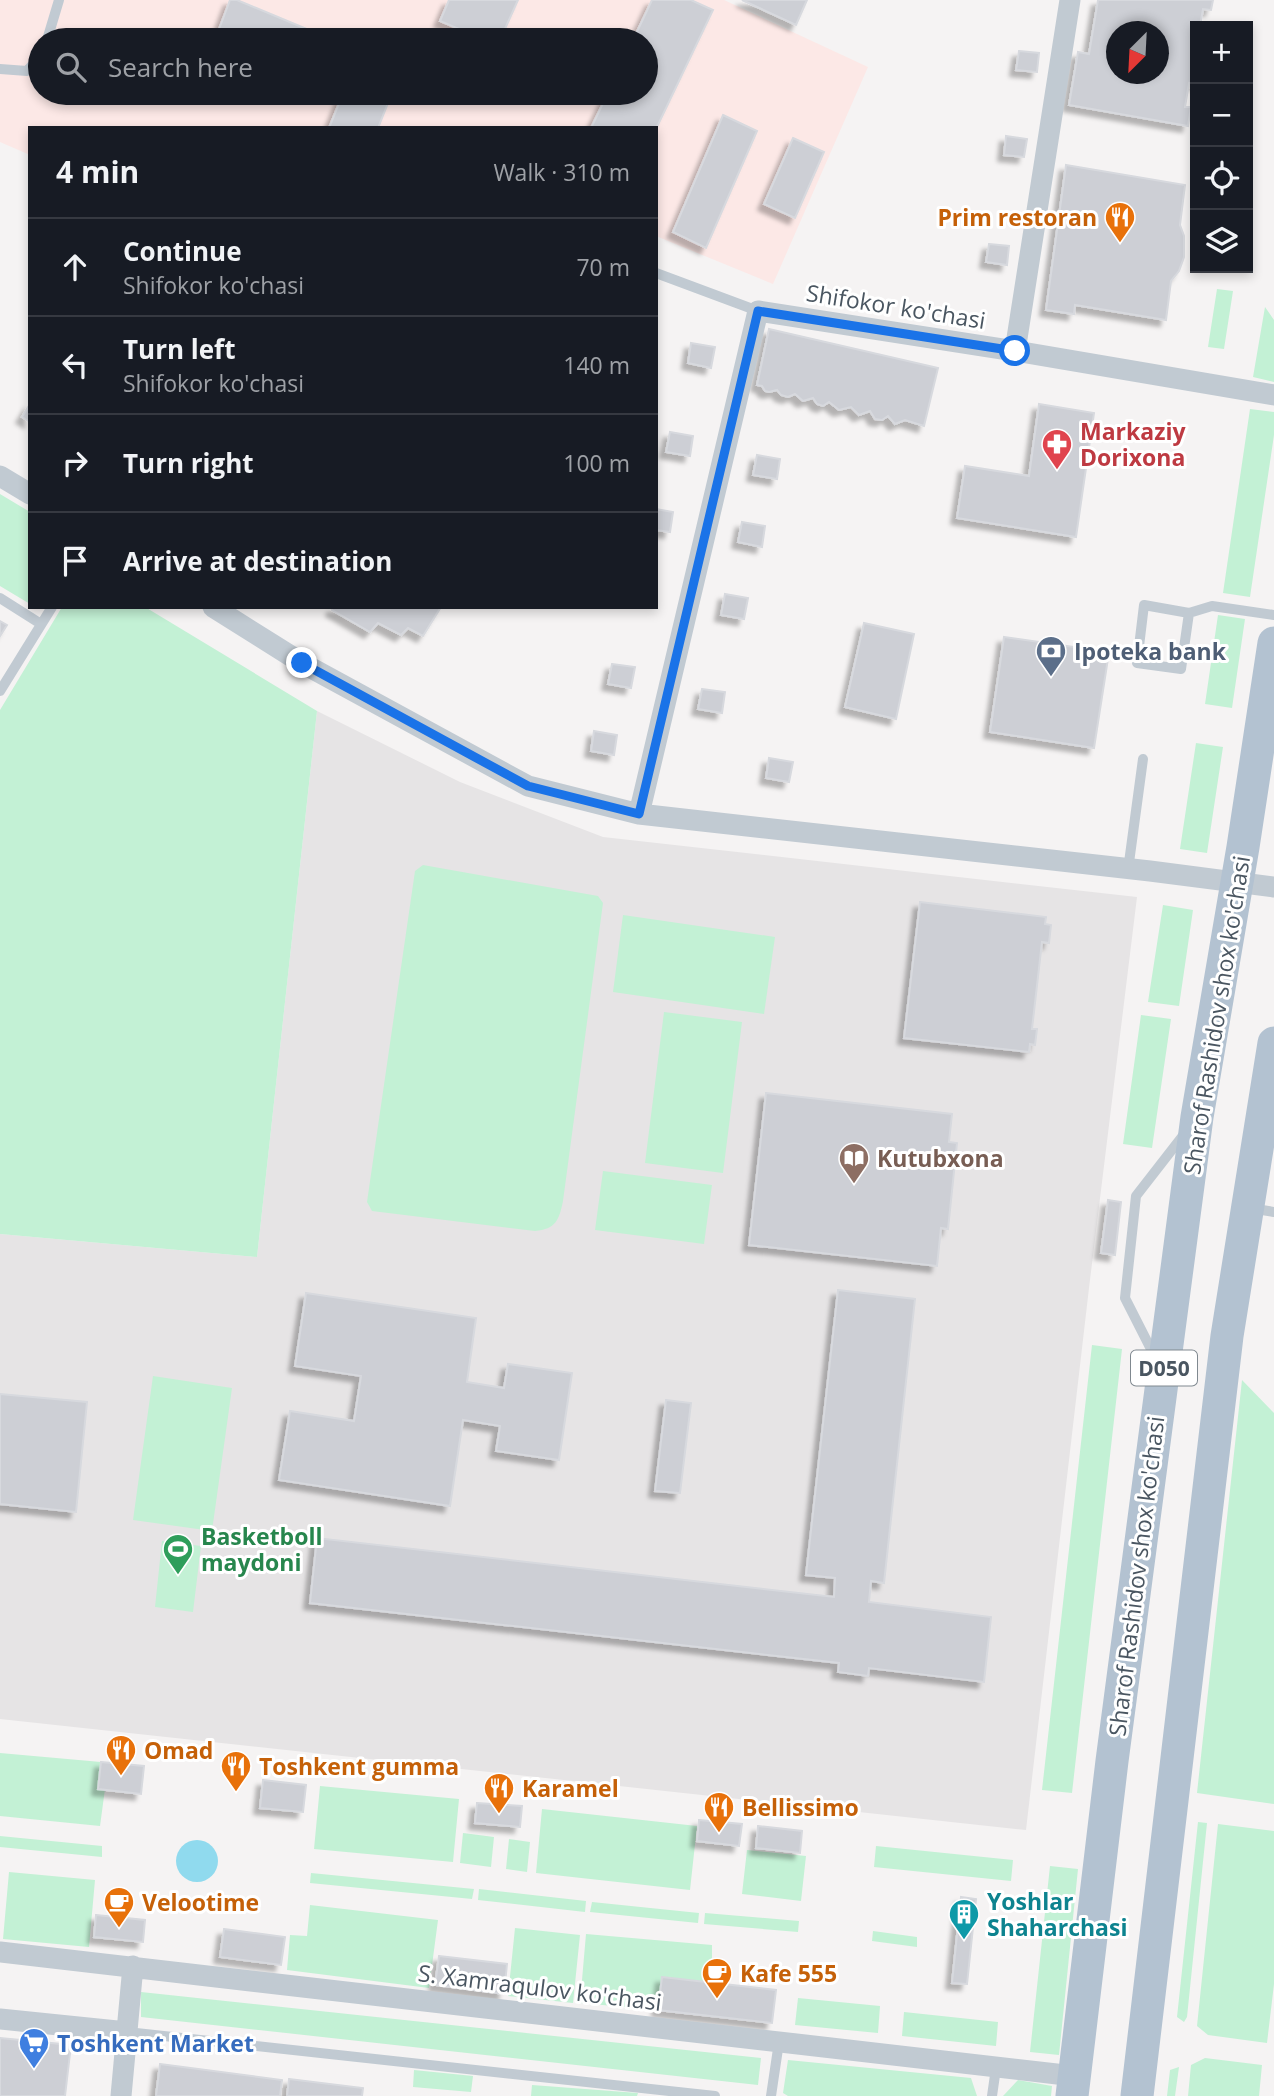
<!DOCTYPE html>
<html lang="en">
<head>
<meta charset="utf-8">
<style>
  :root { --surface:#171b24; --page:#242831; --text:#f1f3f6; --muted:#9ea1a6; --line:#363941 }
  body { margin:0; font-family:"Open Sans",sans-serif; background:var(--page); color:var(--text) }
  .controls { position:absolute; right:21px; top:21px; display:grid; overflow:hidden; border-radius:0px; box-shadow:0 4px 10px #0003 }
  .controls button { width:63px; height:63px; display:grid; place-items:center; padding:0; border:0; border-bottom:2px solid var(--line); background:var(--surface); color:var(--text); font:35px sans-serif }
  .compass { position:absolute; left:1106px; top:21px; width:63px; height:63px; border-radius:50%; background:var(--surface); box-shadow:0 4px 10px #0003; rotate:204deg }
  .stop { position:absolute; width:21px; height:21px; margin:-16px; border:5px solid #1a73e8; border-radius:50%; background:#fff }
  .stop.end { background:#1a73e8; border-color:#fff; box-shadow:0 2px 7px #0008 }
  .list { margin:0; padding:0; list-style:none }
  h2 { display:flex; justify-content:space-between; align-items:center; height:91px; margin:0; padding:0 28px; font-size:30px }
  h2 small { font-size:23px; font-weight:400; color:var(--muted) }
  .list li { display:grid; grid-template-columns:46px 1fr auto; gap:21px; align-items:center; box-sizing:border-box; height:98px; padding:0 28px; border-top:2px solid var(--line) }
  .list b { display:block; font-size:26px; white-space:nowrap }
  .list p { margin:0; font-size:23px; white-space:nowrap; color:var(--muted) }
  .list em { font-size:23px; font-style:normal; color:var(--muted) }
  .icon { flex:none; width:38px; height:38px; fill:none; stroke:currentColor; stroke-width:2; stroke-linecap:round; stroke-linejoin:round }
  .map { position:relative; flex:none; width:1274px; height:2096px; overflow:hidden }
  .search { position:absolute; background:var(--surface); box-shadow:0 4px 10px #0003; left:28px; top:28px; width:630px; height:77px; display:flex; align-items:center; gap:18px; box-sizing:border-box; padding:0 24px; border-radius:38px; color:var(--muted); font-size:26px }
  .panel { position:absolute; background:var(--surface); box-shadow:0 4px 10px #0003; left:28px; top:126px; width:630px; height:483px; border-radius:0px }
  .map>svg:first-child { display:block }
  .education { fill:#e6e4e5 }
  .medical { fill:#fce8e6; fill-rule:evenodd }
  .green { fill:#c3f1d5 }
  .water { fill:#90daee }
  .building { fill:#cdcfd5; stroke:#d7d9de; stroke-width:2; fill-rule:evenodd; filter:url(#shadow) }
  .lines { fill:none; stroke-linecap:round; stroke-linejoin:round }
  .service { stroke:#c1cad2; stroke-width:10 }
  .minor { stroke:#c1cad2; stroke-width:21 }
  .primary { stroke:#b3c2d1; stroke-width:33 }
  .route { stroke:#1a73e8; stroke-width:9 }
  .labels { text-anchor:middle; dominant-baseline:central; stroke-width:6; stroke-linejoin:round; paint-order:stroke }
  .shield { fill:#fff; stroke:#808990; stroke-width:2 }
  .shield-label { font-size:21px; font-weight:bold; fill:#4a5661 }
  .food-label { font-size:23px; font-weight:bold; fill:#c56008; stroke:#fff; text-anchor:start }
  .street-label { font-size:23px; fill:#4a5661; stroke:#fff }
  .health-label { font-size:23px; font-weight:bold; fill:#be3a42; stroke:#fff; text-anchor:start }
  .service-label { font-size:23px; font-weight:bold; fill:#4e5e75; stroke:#fff; text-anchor:start }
  .education-label { font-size:23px; font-weight:bold; fill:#785e54; stroke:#fff; text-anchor:start }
  .leisure-label { font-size:23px; font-weight:bold; fill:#27864d; stroke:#fff; text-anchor:start }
  .culture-label { font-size:23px; font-weight:bold; fill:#0d838f; stroke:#fff; text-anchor:start }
  .shop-label { font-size:23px; font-weight:bold; fill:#366cbe; stroke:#fff; text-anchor:start }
</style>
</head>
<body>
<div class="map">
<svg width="1274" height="2096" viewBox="0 0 1274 2096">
  <defs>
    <filter id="shadow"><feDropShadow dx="-6" dy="6" stdDeviation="2" flood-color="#0004"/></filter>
  </defs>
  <rect width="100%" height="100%" fill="#f5f3f3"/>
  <path class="education" d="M317 711 460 782 603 837 1137 897 1089 1288 1026 1830 0 1719V1234L257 1257Z"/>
  <path class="medical" d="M0 0H724L868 67 773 284 656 236V128H30V155L0 142ZM40 40H646V93H40Z"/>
  <path class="green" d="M1217 289 1233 291 1224 349 1208 347Z
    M1265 307 1274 320V382L1253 377Z
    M1250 409 1274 412V435L1250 597 1223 593Z
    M0 494 30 512V604L0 586Z
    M62 607H145L317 711 257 1257 0 1234V710Z
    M1218 615 1245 619 1232 708 1205 704Z
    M1196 743 1223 747 1207 853 1180 849Z
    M423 865 598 896 603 903 563 1201C559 1220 556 1229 535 1231L372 1211 367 1202 415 871Z
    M1163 905 1193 910 1179 1006 1148 1002Z
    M623 915 775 937 764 1014 613 992Z
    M664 1012 742 1022 723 1173 645 1163Z
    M1141 1015 1171 1019 1152 1148 1123 1144Z
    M603 1171 712 1185 704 1244 595 1230Z
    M1092 1345 1122 1349 1072 1793 1042 1790Z
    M153 1376 232 1388 212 1531 133 1520Z
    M1242 1380 1274 1413V1804L1197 1793Z
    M162 1541 201 1546 193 1612 155 1607Z
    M0 1753 101 1762 98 1788 105 1789 100 1826 0 1816Z
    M320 1786 459 1799 453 1862 314 1849Z
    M542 1809 697 1826 690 1890 536 1873Z
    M1198 1822 1207 1823 1187 2017 1184 2022 1177 2017Z
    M1218 1824 1274 1831V1984L1267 2043 1208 2035 1197 2026Z
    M463 1833 494 1837 491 1867 460 1863Z
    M0 1836 102 1846V1857L0 1847Z
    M509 1839 530 1842 527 1872 506 1869Z
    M876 1846 1013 1860 1011 1881 874 1867Z
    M747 1850 806 1856 801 1901 742 1894Z
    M1050 1866 1078 1869 1059 2055 1030 2052Z
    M9 1872 95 1880 89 1947 3 1939Z
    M311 1873 474 1889 472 1899 310 1883Z
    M479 1889 586 1901 585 1912 478 1900Z
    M592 1902 699 1913 698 1923 590 1912Z
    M310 1905 438 1920 429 1988 287 1970 290 1935 307 1936Z
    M705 1913 799 1921 798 1932 704 1924Z
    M515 1928 580 1935 573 2003 508 1996Z
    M873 1931 917 1937V1947L872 1941Z
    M586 1934 712 1945V1983L662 1977 658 2010 580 2003Z
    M141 1992 761 2058 758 2085 141 2017Z
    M798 1998 880 2006 878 2033 795 2025Z
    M904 2012 998 2022 996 2046 902 2036Z
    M1205 2058 1262 2065 1259 2096H1188L1191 2065Z
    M788 2060 971 2078 977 2096H788L783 2093Z
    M1179 2067 1175 2096H1167L1170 2070Z
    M414 2070 473 2076 471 2092 413 2087Z
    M1018 2080 1052 2086 1051 2096H1003Z
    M532 2085 638 2093 637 2096H531Z"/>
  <path class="water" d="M176 1861a21 21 0 1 1 42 0a21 21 0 1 1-42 0Z"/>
  <path class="building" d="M230 0H237L333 40H215Z
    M449 0H518L500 40H485L440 21Z
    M652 0H691L713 10 656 129 591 128 608 93H646V40H633Z
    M742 0H807L796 25Z
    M1098 0H1213L1211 10 1203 9 1200 26H1195V84L1189 83 1185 107H1191L1188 126 1069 105 1078 52 1089 54ZM1116 32H1158V74H1116Z
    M370 32 389 40H366Z
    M1019 51 1039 53 1037 72 1016 70Z
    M335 93H392L378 128H329L342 96Z
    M723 115 757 131 706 248 673 232Z
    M1006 136 1027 139 1024 157 1004 155Z
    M793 138 824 152 795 218 764 204Z
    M1066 165 1185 185 1180 225 1184 236V257L1179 271 1171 281 1166 320 1075 305 1074 314 1046 310Z
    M989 244 1009 246 1007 265 986 262Z
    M769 329 938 368 924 426 905 420 895 424 888 416 882 420 875 419 870 411 859 415 851 407 839 410 829 402 823 406 817 404 813 398 803 401 795 394 788 397 781 395 777 390 769 392 765 391 762 386 757 385Z
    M691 343 715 347 711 368 688 363Z
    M30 404V422L22 417Z
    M1039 404 1094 413 1076 537 957 518 965 466 1029 476Z
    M670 432 693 436 690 456 666 452Z
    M757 455 780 459 777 479 753 475Z
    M656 509 673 512 670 532 656 530Z
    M742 522 765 526 762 547 738 542Z
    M725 594 748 598 744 619 721 615Z
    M333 607H441L423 636 408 628 401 635 378 623 370 632 332 610Z
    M0 621 7 625 0 636Z
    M864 623 914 634 896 719 845 707Z
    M1004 637 1109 652 1094 748 990 732Z
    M612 664 635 667 631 688 608 684Z
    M702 689 725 692 722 713 698 709Z
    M594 731 617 735 614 755 591 751Z
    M769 758 793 762 789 782 766 778Z
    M920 902 1046 917 1045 924 1051 925 1049 943 1042 942 1032 1029H1037L1035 1045 1030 1044 1029 1052 904 1038Z
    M766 1093 952 1114 949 1142 957 1143 948 1229 941 1228 937 1266 749 1245Z
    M1108 1200 1121 1202 1115 1255 1101 1253Z
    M838 1290 915 1299 884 1583 871 1581 869 1602 991 1617 984 1682 869 1668 868 1676 838 1672 839 1663 310 1603 317 1538 834 1597 835 1578 806 1575Z
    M306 1293 476 1318 467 1382 504 1388 508 1364 572 1373 559 1460 496 1451 500 1426 463 1420 450 1506 279 1480 290 1411 354 1421 361 1376 295 1366Z
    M0 1394 87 1402 76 1512 0 1504Z
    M666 1400 691 1403 680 1493 655 1491Z
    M101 1762 144 1766 141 1794 98 1789Z
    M263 1780 306 1785 303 1812 260 1808Z
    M477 1803 522 1806 520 1827 475 1823Z
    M699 1820 742 1824 739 1846 697 1841Z
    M758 1826 802 1831 800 1853 756 1848Z
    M961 1897 976 1899 967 1984 952 1983Z
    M96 1915 145 1920 143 1942 94 1937Z
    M224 1929 285 1937 281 1965 220 1957Z
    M439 1956 507 1964 504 1994 435 1985Z
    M662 1977 776 1990 772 2023 658 2010Z
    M0 2038 71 2045 65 2096H0Z
    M160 2064 282 2080 280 2096H156Z
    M289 2079 363 2088 362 2096H287Z"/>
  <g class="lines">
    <path class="service" d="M47 40 59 0
      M0 69 27 71 40 56
      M656 273 758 311
      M0 598 41 624
      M1189 613 1181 669 1137 663 1144 605 1189 613 1212 606 1274 615
      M0 691 52 607
      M1128 870 1143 759
      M1250 1208 1274 1212
      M1156 1359 1125 1298 1136 1196 1185 1133
      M127 2032 715 2096
      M771 2096 779 2042
      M992 2096 996 2068"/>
    <path class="minor" d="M1015 351 1070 0
      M0 476 30 494
      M213 607 302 663 528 786 639 814 1150 871 1274 887
      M639 814 758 311 1015 351 1274 395
      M0 1952 1074 2076
      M0 2019 127 2032
      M121 2096 133 1966"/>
    <path class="primary" d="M1072 2096 1112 1761 1197 1117 1243 847 1274 643
      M1137 2096 1227 1336 1274 1043"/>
  </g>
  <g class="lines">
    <path class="route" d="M302 663 528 786 639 814 758 311 1015 351"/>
  </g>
  <defs>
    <g id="restaurant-pin" transform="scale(1.575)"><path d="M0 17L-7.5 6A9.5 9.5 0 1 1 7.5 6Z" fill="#e8710a" stroke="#fff"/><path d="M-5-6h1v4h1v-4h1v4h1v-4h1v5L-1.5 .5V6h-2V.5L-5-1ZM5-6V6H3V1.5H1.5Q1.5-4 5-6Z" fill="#fff"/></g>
    <g id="pharmacy-pin" transform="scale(1.575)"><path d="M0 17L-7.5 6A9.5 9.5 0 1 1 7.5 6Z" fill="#e0444e" stroke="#fff"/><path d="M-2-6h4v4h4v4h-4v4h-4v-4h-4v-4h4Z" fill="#fff"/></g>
    <g id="bank-pin" transform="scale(1.575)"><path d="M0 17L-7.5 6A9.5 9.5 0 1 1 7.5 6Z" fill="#5c6f8a" stroke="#fff"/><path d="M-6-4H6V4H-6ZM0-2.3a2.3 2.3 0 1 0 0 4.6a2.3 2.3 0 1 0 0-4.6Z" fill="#fff"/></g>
    <g id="library-pin" transform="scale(1.575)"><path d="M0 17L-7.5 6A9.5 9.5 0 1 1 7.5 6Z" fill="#8d6e63" stroke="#fff"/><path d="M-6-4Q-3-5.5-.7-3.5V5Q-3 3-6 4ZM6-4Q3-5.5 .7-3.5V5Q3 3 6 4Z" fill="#fff"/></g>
    <g id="stadium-pin" transform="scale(1.575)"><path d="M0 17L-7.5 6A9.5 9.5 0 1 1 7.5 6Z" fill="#2e9e5b" stroke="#fff"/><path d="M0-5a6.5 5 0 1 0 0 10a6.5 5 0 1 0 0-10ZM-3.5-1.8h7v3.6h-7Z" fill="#fff"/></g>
    <g id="cafe-pin" transform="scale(1.575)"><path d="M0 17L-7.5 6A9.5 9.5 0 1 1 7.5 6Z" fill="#e8710a" stroke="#fff"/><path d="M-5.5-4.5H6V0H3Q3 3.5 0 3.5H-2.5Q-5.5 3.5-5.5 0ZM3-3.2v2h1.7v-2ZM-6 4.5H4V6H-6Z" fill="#fff"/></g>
    <g id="building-pin" transform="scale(1.575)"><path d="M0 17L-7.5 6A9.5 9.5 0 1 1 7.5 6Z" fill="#0f9aa8" stroke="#fff"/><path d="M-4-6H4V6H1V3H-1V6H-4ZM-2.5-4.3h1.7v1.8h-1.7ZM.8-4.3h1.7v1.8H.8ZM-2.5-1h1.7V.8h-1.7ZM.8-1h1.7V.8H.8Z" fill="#fff"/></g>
    <g id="supermarket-pin" transform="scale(1.575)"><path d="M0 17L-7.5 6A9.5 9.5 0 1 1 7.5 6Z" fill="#3f7fe0" stroke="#fff"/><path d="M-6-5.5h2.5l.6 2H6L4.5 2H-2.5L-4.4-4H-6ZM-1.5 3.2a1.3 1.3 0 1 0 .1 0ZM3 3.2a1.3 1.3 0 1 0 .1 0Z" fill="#fff"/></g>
  </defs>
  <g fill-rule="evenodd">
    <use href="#restaurant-pin" x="1120" y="217"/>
    <use href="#pharmacy-pin" x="1057" y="444"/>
    <use href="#bank-pin" x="1051" y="651"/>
    <use href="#library-pin" x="854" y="1158"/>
    <use href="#stadium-pin" x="178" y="1549"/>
    <use href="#restaurant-pin" x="121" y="1750"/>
    <use href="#restaurant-pin" x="236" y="1766"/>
    <use href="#restaurant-pin" x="499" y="1788"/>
    <use href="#restaurant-pin" x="719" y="1807"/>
    <use href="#cafe-pin" x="119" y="1902"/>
    <use href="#building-pin" x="964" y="1914"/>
    <use href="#cafe-pin" x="717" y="1973"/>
    <use href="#supermarket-pin" x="34" y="2043"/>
  </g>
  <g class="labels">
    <rect class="shield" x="1131" y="1350.5" width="66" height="35" rx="5"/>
    <g class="shield-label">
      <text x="1164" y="1368">D050</text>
    </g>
    <g class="food-label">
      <text x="1097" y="217" text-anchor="end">Prim restoran</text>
      <text x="144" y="1750">Omad</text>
      <text x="259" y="1766">Toshkent gumma</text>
      <text x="522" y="1788">Karamel</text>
      <text x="742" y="1807">Bellissimo</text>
      <text x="142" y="1902">Velootime</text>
      <text x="740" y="1973">Kafe 555</text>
    </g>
    <g class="street-label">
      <text transform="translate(896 306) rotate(9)">Shifokor ko'chasi</text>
      <text transform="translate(1216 1015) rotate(-81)">Sharof Rashidov shox ko'chasi</text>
      <text transform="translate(1136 1576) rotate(-83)">Sharof Rashidov shox ko'chasi</text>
      <text transform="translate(540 1987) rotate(7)">S. Xamraqulov ko'chasi</text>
    </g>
    <g class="health-label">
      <text x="1080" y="431">Markaziy<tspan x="1080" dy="26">Dorixona</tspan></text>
    </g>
    <g class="service-label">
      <text x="1074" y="651">Ipoteka bank</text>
    </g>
    <g class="education-label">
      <text x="877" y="1158">Kutubxona</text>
    </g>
    <g class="leisure-label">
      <text x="201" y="1536">Basketboll<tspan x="201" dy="26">maydoni</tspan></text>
    </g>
    <g class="culture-label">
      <text x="987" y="1901">Yoshlar<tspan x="987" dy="26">Shaharchasi</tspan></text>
    </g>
    <g class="shop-label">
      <text x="57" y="2043">Toshkent Market</text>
    </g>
  </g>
</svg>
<div class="controls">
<button>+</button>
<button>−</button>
<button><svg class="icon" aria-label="locate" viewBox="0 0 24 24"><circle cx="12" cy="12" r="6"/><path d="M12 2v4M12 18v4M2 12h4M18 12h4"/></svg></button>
<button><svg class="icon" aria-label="layers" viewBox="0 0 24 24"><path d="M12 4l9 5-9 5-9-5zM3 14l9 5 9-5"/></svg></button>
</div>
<svg class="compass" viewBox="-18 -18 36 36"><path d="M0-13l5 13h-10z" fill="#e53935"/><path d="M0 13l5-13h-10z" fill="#9ea1a6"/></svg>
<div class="stop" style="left:1015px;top:351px"></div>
<div class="stop end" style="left:302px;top:663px"></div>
<div class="search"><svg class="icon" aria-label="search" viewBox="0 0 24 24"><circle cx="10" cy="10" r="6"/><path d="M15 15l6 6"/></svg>Search here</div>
<section class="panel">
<h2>4 min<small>Walk · 310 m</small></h2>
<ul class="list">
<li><svg class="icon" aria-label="ahead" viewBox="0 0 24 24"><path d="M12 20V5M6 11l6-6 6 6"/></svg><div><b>Continue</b><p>Shifokor ko'chasi</p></div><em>70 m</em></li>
<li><svg class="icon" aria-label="left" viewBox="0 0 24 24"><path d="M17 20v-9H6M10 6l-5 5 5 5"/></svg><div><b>Turn left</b><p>Shifokor ko'chasi</p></div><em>140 m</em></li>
<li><svg class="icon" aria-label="right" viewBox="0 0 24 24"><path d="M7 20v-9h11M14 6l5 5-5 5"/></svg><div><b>Turn right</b></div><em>100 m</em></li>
<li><svg class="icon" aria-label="arrive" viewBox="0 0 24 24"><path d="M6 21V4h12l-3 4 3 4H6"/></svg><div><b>Arrive at destination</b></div></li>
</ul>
</section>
</div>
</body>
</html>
